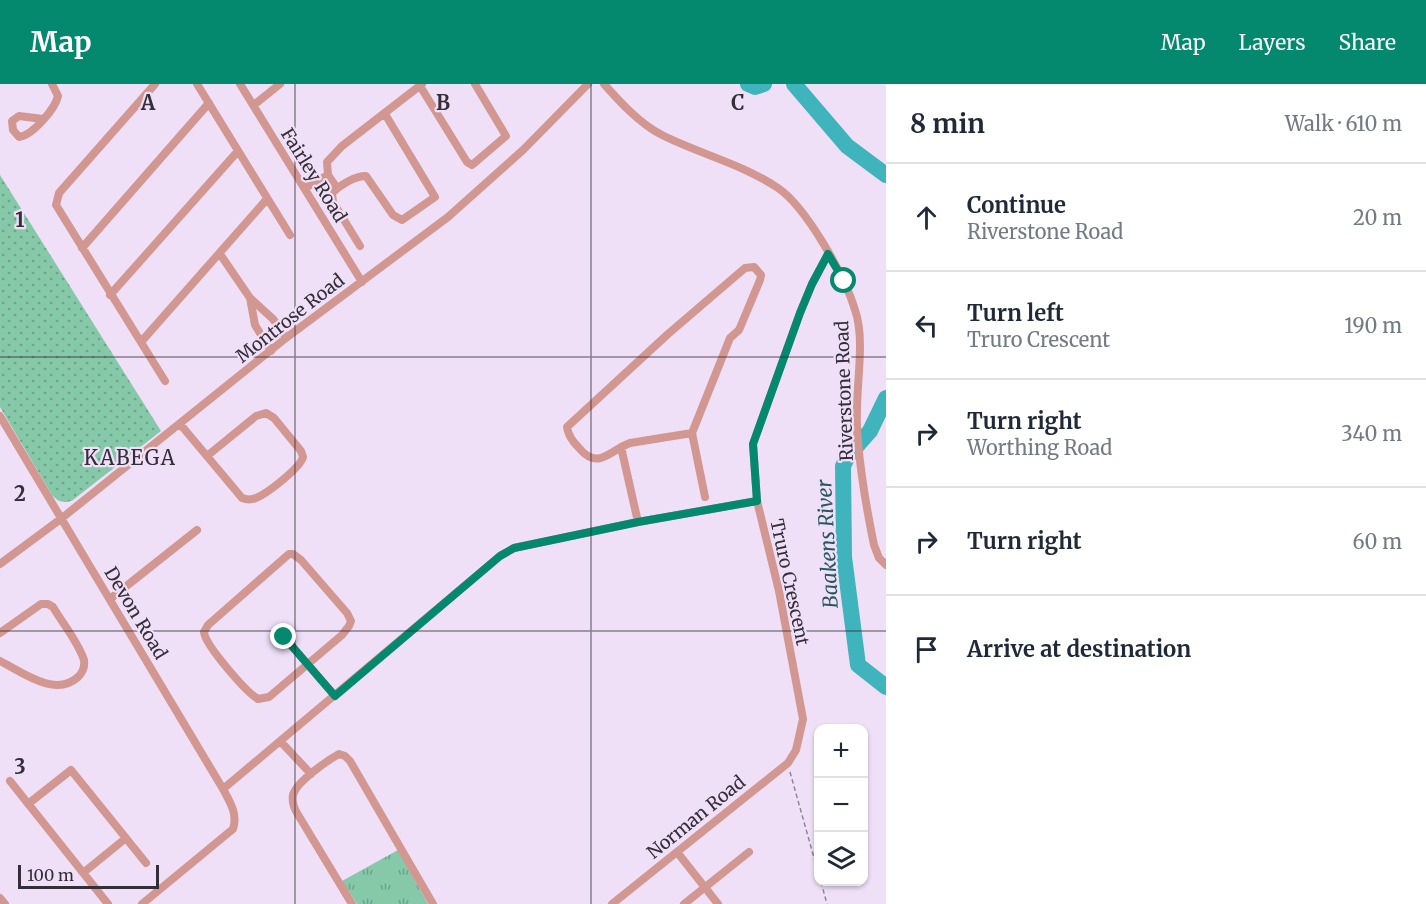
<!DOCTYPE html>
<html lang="en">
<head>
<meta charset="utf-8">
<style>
  :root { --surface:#fff; --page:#f2f2f3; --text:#1f2937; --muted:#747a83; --line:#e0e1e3; --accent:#05896e }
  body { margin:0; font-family:Merriweather,serif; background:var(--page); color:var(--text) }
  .controls { position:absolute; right:18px; bottom:18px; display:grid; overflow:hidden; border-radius:12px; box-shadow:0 2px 4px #0004 }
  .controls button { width:54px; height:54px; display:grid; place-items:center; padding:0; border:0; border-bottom:2px solid var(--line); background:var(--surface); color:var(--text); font:30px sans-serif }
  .scale { position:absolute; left:18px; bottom:15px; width:141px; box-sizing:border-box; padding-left:6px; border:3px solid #332e37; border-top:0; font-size:16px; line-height:21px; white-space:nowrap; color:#332e37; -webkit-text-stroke:4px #efe0f8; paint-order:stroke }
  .stop { position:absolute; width:18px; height:18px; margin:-14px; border:4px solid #05896e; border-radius:50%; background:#fff }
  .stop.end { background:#05896e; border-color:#fff; box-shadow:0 2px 6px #0008 }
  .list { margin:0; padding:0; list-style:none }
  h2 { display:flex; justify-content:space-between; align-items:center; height:78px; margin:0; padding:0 24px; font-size:26px }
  h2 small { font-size:20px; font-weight:400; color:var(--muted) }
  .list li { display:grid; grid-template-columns:39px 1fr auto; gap:18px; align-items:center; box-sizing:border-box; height:108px; padding:0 24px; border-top:2px solid var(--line) }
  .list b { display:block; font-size:22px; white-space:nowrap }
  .list p { margin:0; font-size:20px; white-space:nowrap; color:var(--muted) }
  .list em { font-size:20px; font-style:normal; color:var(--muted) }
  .icon { flex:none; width:33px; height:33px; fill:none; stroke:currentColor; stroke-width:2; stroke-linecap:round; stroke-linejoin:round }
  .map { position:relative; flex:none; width:886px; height:820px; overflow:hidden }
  header { display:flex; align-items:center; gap:36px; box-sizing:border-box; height:84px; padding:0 30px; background:var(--accent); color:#fff }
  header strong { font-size:28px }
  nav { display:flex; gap:33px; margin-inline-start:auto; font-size:21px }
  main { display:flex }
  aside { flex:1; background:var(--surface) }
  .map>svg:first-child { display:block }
  .grass { fill:url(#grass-dots) }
  .park { fill:url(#park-tufts) }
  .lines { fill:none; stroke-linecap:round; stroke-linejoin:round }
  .river { stroke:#40b4bd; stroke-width:16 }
  .path { stroke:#908696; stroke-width:1.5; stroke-dasharray:4.5 3; stroke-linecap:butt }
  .street { stroke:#d39792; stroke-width:8 }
  .route { stroke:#05896e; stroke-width:8 }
  .grid { fill:none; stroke:#332e37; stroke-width:1.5; stroke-opacity:0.55 }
  .labels { text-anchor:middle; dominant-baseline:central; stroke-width:4.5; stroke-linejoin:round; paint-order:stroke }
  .street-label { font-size:18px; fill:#332e37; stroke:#efe0f8 }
  .neighbourhood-label { font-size:20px; letter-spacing:1.5px; fill:#332e37; stroke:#efe0f8 }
  .water-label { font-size:20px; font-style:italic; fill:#27585c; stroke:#efe0f8 }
  .grid-label { font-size:20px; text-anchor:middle; font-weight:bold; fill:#332e37; stroke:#efe0f8; stroke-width:4.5; stroke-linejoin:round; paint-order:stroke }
</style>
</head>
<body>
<header>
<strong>Map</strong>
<nav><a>Map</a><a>Layers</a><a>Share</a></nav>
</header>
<main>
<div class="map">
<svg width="886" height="820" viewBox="0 0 886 820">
  <defs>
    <pattern id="grass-dots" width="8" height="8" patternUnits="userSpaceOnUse" patternTransform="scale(1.5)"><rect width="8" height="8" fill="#85c9a9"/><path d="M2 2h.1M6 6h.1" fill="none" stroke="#6da48a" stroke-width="1.8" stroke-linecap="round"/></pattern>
    <pattern id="park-tufts" width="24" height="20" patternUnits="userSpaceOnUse" patternTransform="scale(1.5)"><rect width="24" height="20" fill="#85c9a9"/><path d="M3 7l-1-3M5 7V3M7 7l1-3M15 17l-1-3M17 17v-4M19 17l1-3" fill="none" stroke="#6da48a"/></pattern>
  </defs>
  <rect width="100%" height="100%" fill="#efe0f8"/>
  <path class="grass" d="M0 91 161 347 73 416C64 420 58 418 52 411L0 323Z"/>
  <path class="park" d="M398 766 428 820H357L342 797Z"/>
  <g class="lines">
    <path class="river" d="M748 0 755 3 764 0
      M794 0 847 62 886 91
      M886 314 870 347 848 372 843 382 844 473 858 581 886 603"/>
    <path class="path" d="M790 688 818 788
      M821 798 827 820"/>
    <path class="street" d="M155 0 59 109 56 121 165 297
      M197 0 290 151
      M240 0 362 198
      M604 0C620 18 640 40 662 51 700 70 742 80 778 104 806 123 845 192 855 226 859 237 860 250 860 262 860 293 854 326 858 358 861 392 867 427 874 461L879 474 886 481
      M420 2 467 78 472 81 506 52 475 0
      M254 21 280 0
      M43 35 19 32 12 37 13 46 19 53C33 51 55 25 58 12L52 0
      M305 104 328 91
      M337 104 328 91 327 78 342 62 422 0
      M360 162 333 118 332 109C340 101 355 92 366 92L393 131 402 136 435 113 385 30
      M82 164 209 19
      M220 170 250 214 273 235 286 254
      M110 211 238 67
      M250 214 255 241 271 267
      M141 258 267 115
      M0 332 223 705C230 718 238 730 233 745L142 820
      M180 340 242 414C247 416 251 416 256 414 268 409 300 384 303 373L301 367 274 334 266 329 256 332 207 372
      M621 363C604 374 594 382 579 364 573 358 568 352 567 343L668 250 745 184 754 183 761 191 760 196 739 246 730 254 692 349 705 413
      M638 438 621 363 630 359 692 349
      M289 470H293L301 476 347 529 351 537 349 542 342 551 269 613 258 615C246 608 205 561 204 548L208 541Z
      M0 480 62 434 286 254 448 133 523 66 588 0
      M110 515 197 446
      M0 549 41 520H48L53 523C63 540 78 558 84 576 85 583 82 589 78 593 55 614 22 588 0 577
      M284 553 335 612
      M281 658 311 690
      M10 697 108 820
      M223 705 500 472 514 464 638 438 757 417
      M28 720 71 686 146 779
      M677 768 718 820
      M83 789 126 754
      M0 814 5 820
      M352 820 297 729C294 724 292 717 293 711 296 698 328 676 339 670L345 672 350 677 433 820
      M612 820 788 679 796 666 803 635 779 507 757 417 753 360 800 229 812 200 828 170
      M684 820 749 768"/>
  </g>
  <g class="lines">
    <path class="route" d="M284 553 335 612 500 472 514 464 638 438 757 417 753 360 800 229 812 200 828 170 844 197"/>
  </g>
  <path class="grid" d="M295 0V820M591 0V820M0 273H886M0 547H886"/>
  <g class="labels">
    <g class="street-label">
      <text transform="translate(314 91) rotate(58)">Fairley Road</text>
      <text transform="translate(290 234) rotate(-38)">Montrose Road</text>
      <text transform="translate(844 307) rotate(-92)">Riverstone Road</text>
      <text transform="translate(790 498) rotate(78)">Truro Crescent</text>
      <text transform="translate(136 529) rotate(59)">Devon Road</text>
      <text transform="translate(696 733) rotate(-39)">Norman Road</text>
    </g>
    <g class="neighbourhood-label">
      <text x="130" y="373">KABEGA</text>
    </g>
    <g class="water-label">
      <text transform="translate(827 460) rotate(-93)">Baakens River</text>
    </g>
  </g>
  <g class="grid-label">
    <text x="148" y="26">A</text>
    <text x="443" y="26">B</text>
    <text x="738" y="26">C</text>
    <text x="20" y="143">1</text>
    <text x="20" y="417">2</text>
    <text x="20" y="690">3</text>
  </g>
</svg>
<div class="controls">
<button>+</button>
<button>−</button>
<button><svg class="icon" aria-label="layers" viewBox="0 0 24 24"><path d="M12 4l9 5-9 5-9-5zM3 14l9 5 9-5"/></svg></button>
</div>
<div class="scale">100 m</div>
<div class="stop" style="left:844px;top:197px"></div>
<div class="stop end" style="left:284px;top:553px"></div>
</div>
<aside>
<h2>8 min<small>Walk · 610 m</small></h2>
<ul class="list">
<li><svg class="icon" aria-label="ahead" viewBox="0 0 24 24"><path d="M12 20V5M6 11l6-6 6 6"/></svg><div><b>Continue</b><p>Riverstone Road</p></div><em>20 m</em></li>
<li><svg class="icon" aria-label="left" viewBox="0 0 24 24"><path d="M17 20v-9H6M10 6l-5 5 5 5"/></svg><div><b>Turn left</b><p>Truro Crescent</p></div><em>190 m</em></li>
<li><svg class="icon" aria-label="right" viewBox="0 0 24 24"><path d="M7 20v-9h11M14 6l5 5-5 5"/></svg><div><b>Turn right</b><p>Worthing Road</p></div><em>340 m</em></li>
<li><svg class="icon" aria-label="right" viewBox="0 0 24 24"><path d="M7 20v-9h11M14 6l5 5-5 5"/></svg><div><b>Turn right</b></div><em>60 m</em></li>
<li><svg class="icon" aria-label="arrive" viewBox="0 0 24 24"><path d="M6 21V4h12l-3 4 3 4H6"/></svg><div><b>Arrive at destination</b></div></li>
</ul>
</aside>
</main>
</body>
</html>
